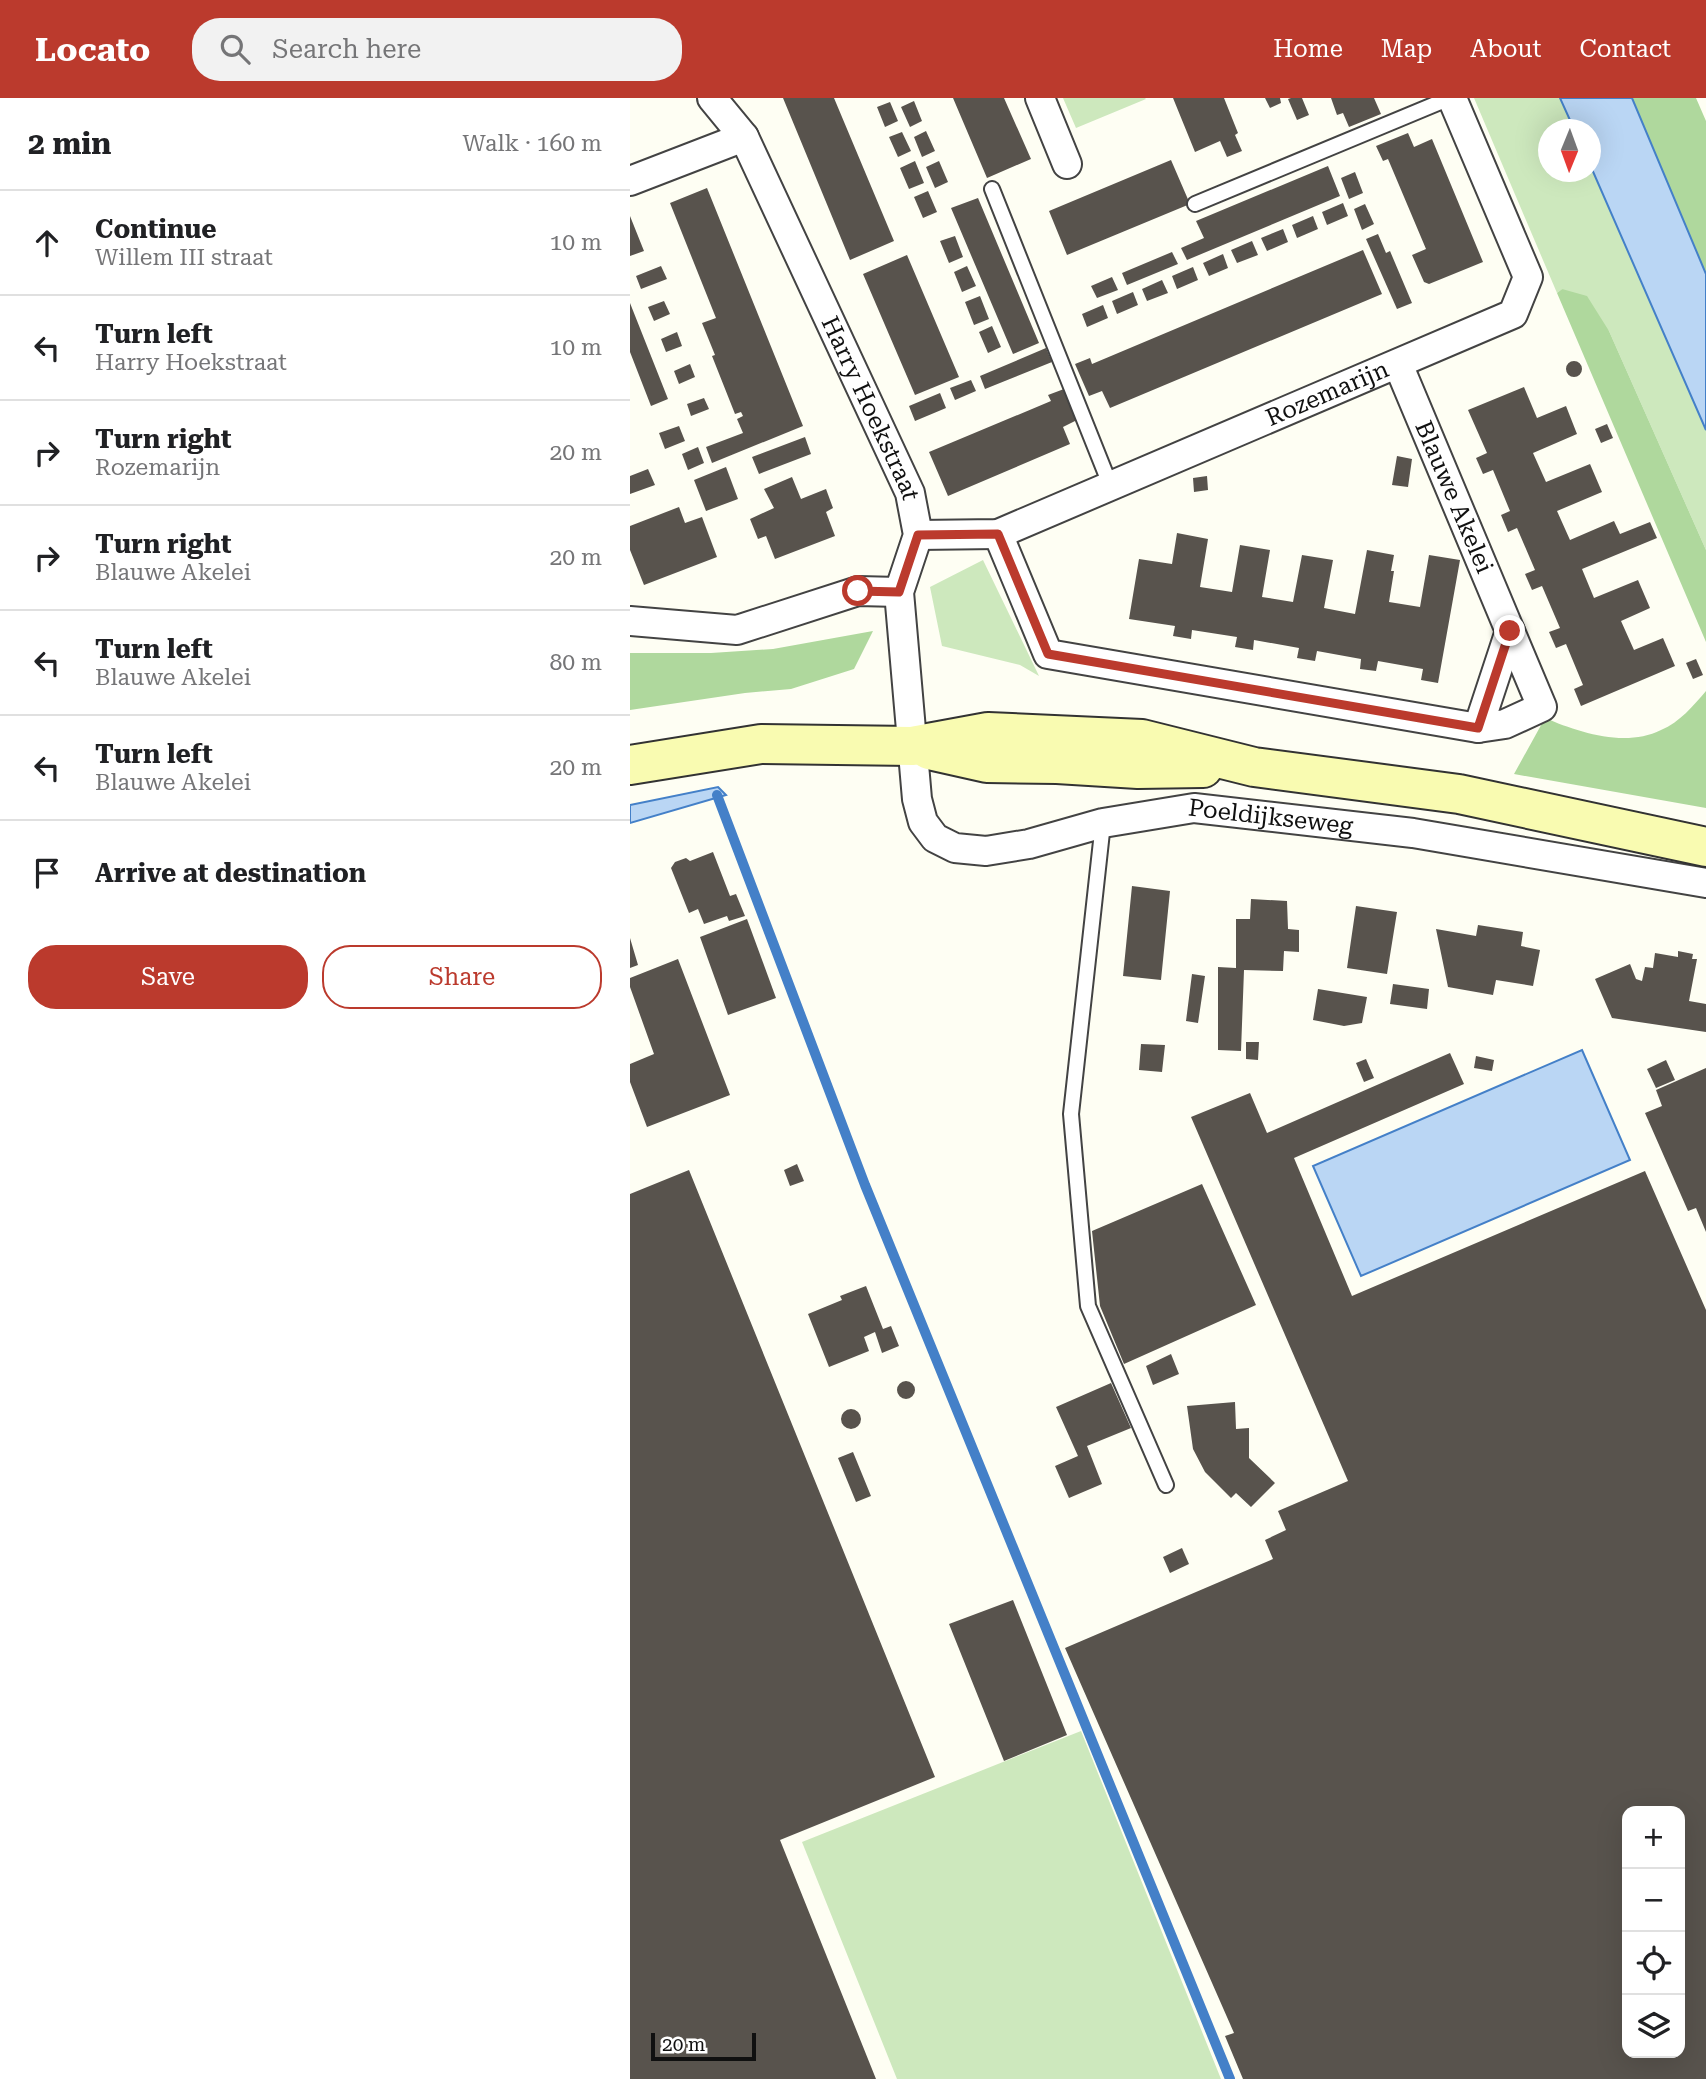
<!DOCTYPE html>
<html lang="en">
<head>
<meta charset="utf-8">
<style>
  :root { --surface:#fff; --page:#f2f2f2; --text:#202124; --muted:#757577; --line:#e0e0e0; --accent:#bb3a2d }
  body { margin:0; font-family:"Roboto Serif",serif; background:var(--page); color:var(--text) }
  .controls { position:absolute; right:21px; bottom:21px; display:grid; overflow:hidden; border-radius:14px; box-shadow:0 7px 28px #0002 }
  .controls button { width:63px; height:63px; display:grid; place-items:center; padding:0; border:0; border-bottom:2px solid var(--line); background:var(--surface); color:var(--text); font:35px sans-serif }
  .compass { position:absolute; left:908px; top:21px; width:63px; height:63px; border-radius:50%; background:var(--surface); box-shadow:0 7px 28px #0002; rotate:181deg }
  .scale { position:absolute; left:21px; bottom:18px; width:105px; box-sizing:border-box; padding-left:7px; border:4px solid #101010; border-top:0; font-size:19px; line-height:24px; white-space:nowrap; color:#101010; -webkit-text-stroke:5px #fff; paint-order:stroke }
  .stop { position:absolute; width:21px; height:21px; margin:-16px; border:5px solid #bb3a2d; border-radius:50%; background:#fff }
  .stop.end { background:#bb3a2d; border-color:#fff; box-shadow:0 2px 7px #0008 }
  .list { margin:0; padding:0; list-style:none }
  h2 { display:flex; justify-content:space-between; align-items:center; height:91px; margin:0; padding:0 28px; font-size:30px }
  h2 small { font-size:23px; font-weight:400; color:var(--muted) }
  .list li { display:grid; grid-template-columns:46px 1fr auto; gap:21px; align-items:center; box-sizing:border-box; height:105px; padding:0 28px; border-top:2px solid var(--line) }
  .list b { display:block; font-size:26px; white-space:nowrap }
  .list p { margin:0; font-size:23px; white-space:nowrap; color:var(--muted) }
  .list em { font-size:23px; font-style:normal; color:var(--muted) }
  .actions { display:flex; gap:14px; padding:21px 28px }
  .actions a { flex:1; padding:16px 0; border:2px solid var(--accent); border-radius:28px; text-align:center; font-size:24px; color:var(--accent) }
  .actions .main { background:var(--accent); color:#fff }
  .icon { flex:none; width:38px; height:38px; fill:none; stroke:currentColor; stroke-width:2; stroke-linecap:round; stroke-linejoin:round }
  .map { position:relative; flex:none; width:1076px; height:1981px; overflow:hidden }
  header { display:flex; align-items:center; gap:42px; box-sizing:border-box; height:98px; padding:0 35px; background:var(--accent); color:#fff }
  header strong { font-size:33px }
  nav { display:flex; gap:38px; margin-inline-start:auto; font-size:24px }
  .search { width:490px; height:63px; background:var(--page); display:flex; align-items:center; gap:18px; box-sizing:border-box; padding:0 24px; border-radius:28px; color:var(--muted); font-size:26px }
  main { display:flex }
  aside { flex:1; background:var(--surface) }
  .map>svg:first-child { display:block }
  .green { fill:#cde8bd }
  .forest { fill:#afd89d }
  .water { fill:#bad6f4; stroke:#4480c8; stroke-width:2 }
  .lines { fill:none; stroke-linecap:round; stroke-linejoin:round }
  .stream { stroke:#4480c8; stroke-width:10 }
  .building { fill:#58534d; fill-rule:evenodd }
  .lane-casing { stroke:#434343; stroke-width:18 }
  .street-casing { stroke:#434343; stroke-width:32 }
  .secondary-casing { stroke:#323232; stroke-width:42 }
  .lane { stroke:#fff; stroke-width:14 }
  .street { stroke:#fff; stroke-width:28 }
  .secondary { stroke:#f9fbb1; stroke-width:38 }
  .route { stroke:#bb3a2d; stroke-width:9 }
  .labels { text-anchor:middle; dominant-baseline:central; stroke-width:7; stroke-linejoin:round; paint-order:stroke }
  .street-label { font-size:24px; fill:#101010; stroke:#fff }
</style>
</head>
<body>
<header>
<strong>Locato</strong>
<div class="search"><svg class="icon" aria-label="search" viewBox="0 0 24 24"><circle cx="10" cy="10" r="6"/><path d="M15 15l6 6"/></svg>Search here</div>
<nav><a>Home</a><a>Map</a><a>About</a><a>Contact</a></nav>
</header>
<main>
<aside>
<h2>2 min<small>Walk · 160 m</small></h2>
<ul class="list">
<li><svg class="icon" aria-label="ahead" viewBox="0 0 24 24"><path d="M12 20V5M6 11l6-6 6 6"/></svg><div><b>Continue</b><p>Willem III straat</p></div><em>10 m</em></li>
<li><svg class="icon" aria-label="left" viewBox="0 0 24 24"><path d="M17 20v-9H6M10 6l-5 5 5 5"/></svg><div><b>Turn left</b><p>Harry Hoekstraat</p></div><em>10 m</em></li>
<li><svg class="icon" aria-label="right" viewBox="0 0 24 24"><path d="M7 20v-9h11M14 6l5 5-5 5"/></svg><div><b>Turn right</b><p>Rozemarijn</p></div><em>20 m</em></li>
<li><svg class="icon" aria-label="right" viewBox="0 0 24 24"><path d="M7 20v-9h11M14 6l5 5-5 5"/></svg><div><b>Turn right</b><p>Blauwe Akelei</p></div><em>20 m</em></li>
<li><svg class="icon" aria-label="left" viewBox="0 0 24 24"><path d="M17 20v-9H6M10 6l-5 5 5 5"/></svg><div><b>Turn left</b><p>Blauwe Akelei</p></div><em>80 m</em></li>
<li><svg class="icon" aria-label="left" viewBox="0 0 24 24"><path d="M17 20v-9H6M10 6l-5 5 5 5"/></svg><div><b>Turn left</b><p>Blauwe Akelei</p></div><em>20 m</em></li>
<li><svg class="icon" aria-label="arrive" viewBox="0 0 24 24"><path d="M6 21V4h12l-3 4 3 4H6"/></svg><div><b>Arrive at destination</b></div></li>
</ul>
<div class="actions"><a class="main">Save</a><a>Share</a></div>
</aside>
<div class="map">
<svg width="1076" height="1981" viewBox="0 0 1076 1981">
  <rect width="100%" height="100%" fill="#fefef3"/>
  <path class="green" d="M433 0H515L516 1 446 30Z
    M844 0H930L944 31 918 32V74H960L961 69 1076 332V452L979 233 932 191 927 195Z
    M353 462 409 578 390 567 312 548 300 489Z
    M451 1633 591 1981H267L172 1744Z"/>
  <path class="forest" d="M1002 0H1066L1076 23V176Z
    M932 191 957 198 979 233 1076 452V544L927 195Z
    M243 533 224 571 161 591 115 595 0 612V555H81L143 551Z
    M1076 593V710L884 676 915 620C948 634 995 650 1031 632 1050 624 1063 608 1076 593Z"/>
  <path class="water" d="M930 0H1002L1076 176V332L961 69 960 32 944 31Z
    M88 689 96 697 0 725V707Z
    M952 952 1000 1062 731 1178 683 1068Z"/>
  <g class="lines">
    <path class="stream" d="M87 697 235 1087 600 1981"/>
  </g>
  <path class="building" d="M153 0H204L264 143 220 162Z
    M323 0H374L401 61 357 80Z
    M543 0H594L608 35 605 37 612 53 597 59 590 43 565 54Z
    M635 0H650L651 5 640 10Z
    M661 0H672L679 17 667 22 658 1Z
    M701 0H744L751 16 719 29 713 15 707 17Z
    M284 3 292 23 280 29 271 9Z
    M260 4 268 23 255 29 247 9Z
    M296 33 305 53 292 59 284 39Z
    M272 34 281 53 268 59 259 39Z
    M778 35 784 49 802 41 853 164 799 186 794 184 782 157 796 151 758 61 753 63 746 48Z
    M541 62 560 106 437 157 419 113Z
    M285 63 294 85 279 91 270 70Z
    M309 63 318 84 305 90 296 69Z
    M698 68 710 98 557 162 551 150 574 140 566 123Z
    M725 74 733 95 719 101 711 80Z
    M77 90 173 328 82 365 76 349 113 335 107 321 113 318 111 314 105 316 82 258 85 257 72 225 86 220 40 105Z
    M298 93 307 114 293 120 284 99Z
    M348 100 409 245 383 256 321 110Z
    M713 105 718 118 697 127 692 114Z
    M735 106 744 126 732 132 724 111Z
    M0 118 14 153 0 158Z
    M683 118 688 131 667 140 662 127Z
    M653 131 658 144 637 153 631 140Z
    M748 136 756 155 760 153 782 205 767 211 736 141Z
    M325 138 333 159 319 165 310 143Z
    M622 143 628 157 607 165 601 152Z
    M733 152 752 196 480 310 472 293 459 298 445 266 460 260 462 266Z
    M542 154 548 166 497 187 492 175Z
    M593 156 598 170 579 178 573 165Z
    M277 157 329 279 285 297 233 176Z
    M31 168 37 181 11 191 6 178Z
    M337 168 346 188 332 194 324 174Z
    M563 169 568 182 547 191 542 178Z
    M482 179 488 192 467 200 461 188Z
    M532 182 538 195 517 203 512 191Z
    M503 194 508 207 487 216 482 203Z
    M350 198 359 221 344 227 335 204Z
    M34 203 40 216 24 223 18 209Z
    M0 205 38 301 21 308 0 254Z
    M473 207 478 220 457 229 452 216Z
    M362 228 371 249 358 255 349 234Z
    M47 234 52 248 36 254 31 241Z
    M416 250 422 264 355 291 350 278Z
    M936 271a8 8 0 1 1 16 0a8 8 0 1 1-16 0Z
    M60 266 65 279 49 286 44 273Z
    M341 282 346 293 325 302 320 290Z
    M894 289 907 320 936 308 947 336 903 355 916 384 960 366 972 394 927 413 940 442 984 423 990 436 1020 424 1027 440 952 471 964 500 1008 482 1020 510 991 523 1004 552 1033 540 1045 568 951 608 944 591 953 587 936 546 926 550 919 534 930 530 912 488 902 492 895 476 905 472 887 430 878 434 871 417 880 413 863 372 853 376 846 360 857 355 838 312Z
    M434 291 447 322 433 329 440 346 318 398 299 354 421 303 418 297Z
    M310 295 316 310 285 323 279 308Z
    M74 300 79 311 61 318 57 306Z
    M977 326 983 340 971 345 965 331Z
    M49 328 55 343 35 351 29 335Z
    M175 339 181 356 129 376 122 359Z
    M68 349 74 365 58 372 52 356Z
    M767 358 782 361 778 389 762 387Z
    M96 369 108 401 76 413 64 382Z
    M18 371 25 387 0 396V378Z
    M577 378 578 392 564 394 563 380Z
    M162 379 171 401 196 391 203 410 196 414 205 438 145 461 136 438 128 441 120 421 144 410 134 391Z
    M49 409 55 425 72 419 87 459 14 487 0 452V428Z
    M547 435 578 441 570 489 602 494 610 447 640 452 632 499 663 504 672 457 703 462 694 510 725 516 737 452 764 457 761 473H764L759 504 790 509 799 457 830 462 808 585 791 582 793 571 748 563 746 573 730 571 731 561 687 553 685 563 667 560 669 550 624 542 623 552 605 549 607 539 562 532 561 541 543 538 545 528 499 521 509 461 542 466Z
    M1066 561 1073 577 1063 581 1056 565Z
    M83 754 100 798 106 796 115 818 99 823 97 818 74 826 68 811 59 815 41 770 45 764 56 760 60 763Z
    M502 788 540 793 531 882 493 878Z
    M621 801 657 803 658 831 669 832V854L654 853 653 873 614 872 611 953 588 952V869L606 870V821H620Z
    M726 808 767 814 757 876 717 870Z
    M117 821 146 900 98 917 70 839Z
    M848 827 893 834 891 848 910 852 903 888 866 882 863 897 818 889 806 831 846 838Z
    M0 840 8 867 0 870Z
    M1048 853 1063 856 1062 861H1067L1059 903 1076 906V934L982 920 965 881 1000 866 1006 881 1012 883 1015 869 1023 870 1025 855 1048 859Z
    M48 861 100 997 17 1029 0 984V966L24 956 0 889V880Z
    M562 876 575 878 568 925 556 923Z
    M763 886 799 891 797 911 760 906Z
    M688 891 737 899 732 925 714 928 683 922Z
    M616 944H629L628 962 616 961Z
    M511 946 535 947 532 974 509 972Z
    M820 955 834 986 664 1060 722 1198 1015 1073 1076 1212V1981H613L595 1938 604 1935 435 1550 643 1461 635 1442 656 1432 648 1413 718 1383 561 1019 620 995 637 1035ZM997 1713H1050V1955H997Z
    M846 958 864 962 862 973 844 970Z
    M736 961 744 980 734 984 726 965Z
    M1036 962 1045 982 1026 990 1017 971Z
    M1076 970V1134L1066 1110 1058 1113 1015 1015 1032 1008 1026 992Z
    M167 1066 174 1083 160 1088 154 1072Z
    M59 1072 305 1679 150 1742 246 1981H0V1096Z
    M572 1086 626 1207 494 1266 470 1208 462 1133Z
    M236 1188 253 1231 261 1228 269 1248 252 1255 245 1234 234 1239 239 1253 199 1269 178 1216 212 1202 210 1198Z
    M541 1256 549 1276 523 1287 516 1268Z
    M267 1292a9 9 0 1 1 18 0a9 9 0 1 1-18 0Z
    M481 1285 501 1330 457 1348 472 1386 439 1400 425 1368 448 1358 426 1309Z
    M605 1304 606 1331 619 1330V1360L645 1385 621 1409 606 1395 601 1400 575 1374 563 1351 557 1308Z
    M211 1321a10 10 0 1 1 20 0a10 10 0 1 1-20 0Z
    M223 1354 241 1398 226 1404 208 1360Z
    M552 1450 559 1466 540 1475 533 1459Z
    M383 1502 437 1637 374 1663 319 1526Z"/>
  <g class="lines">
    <g class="lane-casing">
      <path id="lane" d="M362 91 481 389
        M565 106 820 0
        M473 725 441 1016 458 1208 536 1387"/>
    </g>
    <g class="street-casing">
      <g id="street">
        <path id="s1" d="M82 0 114 39 280 395 288 437 269 494 287 701 293 724 305 740 325 750 356 753 399 746 473 725 564 710 783 735 1076 785"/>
        <path d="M410 0 437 66"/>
        <path d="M0 83 114 39"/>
        <path d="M368 436 418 556 848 630 880 533 768 266"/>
        <path id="s2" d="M288 437 368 436 883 216 898 179 822 0"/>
        <path d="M0 523 107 532 228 493 269 494"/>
        <path d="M848 630 875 626 912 609 880 533"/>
      </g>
    </g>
    <g class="secondary-casing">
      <path id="secondary" d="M299 652 357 665 427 666 508 671 573 670
        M0 667 131 646 282 648 358 634 512 641 624 669 829 696 1076 749"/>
    </g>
    <use href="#lane" class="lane"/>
    <use href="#street" class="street"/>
    <use href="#secondary" class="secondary"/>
  </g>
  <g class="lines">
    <path class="route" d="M228 493 269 494 288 437 368 436 418 556 848 630 880 533"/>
  </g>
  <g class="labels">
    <g class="street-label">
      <text stroke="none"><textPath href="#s2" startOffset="438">Rozemarijn</textPath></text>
      <text stroke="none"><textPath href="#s1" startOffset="350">Harry Hoekstraat</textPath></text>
      <text transform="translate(824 399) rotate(67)">Blauwe Akelei</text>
      <text stroke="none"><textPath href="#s1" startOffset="1141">Poeldijkseweg</textPath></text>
    </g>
  </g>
</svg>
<div class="controls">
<button>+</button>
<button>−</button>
<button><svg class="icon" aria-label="locate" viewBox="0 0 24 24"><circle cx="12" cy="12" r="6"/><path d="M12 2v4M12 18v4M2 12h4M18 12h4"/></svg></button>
<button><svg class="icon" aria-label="layers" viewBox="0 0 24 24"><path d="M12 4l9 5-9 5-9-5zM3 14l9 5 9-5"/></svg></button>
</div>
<svg class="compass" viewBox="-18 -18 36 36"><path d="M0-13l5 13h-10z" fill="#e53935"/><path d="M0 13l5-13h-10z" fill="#757577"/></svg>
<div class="scale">20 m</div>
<div class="stop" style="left:228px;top:493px"></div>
<div class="stop end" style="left:880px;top:533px"></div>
</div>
</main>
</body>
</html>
